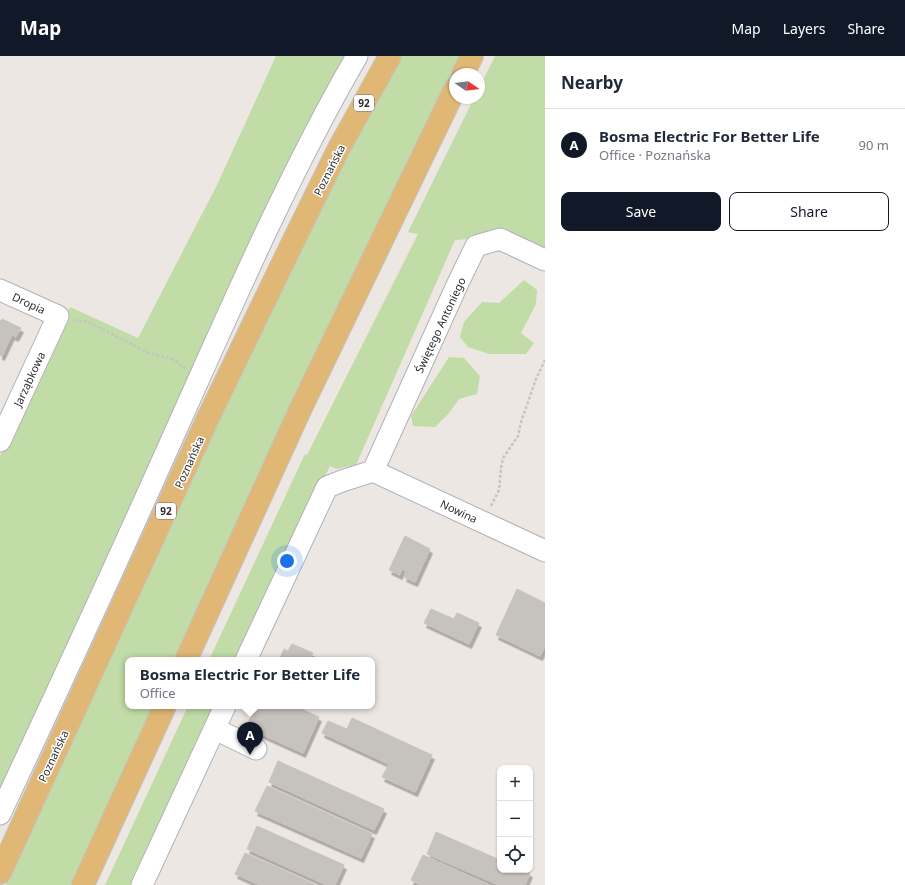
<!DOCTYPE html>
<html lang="en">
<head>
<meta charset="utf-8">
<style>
  :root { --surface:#fff; --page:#f2f2f3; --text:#1f2937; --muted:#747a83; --line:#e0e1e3; --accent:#111827 }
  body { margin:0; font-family:"Noto Sans",sans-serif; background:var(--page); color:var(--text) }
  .controls { position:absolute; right:12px; bottom:12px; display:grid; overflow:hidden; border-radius:8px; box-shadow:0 1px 3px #0004 }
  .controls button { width:36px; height:36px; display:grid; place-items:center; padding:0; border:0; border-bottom:1px solid var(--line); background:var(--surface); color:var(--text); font:20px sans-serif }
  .compass { position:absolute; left:449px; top:12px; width:36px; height:36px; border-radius:50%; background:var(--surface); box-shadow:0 1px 3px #0004; rotate:103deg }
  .you { position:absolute; left:287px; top:505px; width:14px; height:14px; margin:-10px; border:3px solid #fff; border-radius:50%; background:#1a73e8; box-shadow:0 0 0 6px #1a73e833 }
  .badge { display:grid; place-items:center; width:26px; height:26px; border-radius:50%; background:var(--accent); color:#fff; font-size:13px; font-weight:700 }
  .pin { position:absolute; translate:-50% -33px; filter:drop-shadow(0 1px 2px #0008) }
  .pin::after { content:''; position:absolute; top:21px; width:14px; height:12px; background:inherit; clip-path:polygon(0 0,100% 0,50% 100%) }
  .popup { position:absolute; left:125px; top:601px; width:250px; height:52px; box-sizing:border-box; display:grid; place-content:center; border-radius:8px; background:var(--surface); filter:drop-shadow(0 1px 3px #0005); font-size:13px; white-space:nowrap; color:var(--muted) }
  .popup b { font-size:15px; color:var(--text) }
  .popup::after { content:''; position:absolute; left:50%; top:100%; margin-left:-8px; border:8px solid transparent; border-top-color:var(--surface) }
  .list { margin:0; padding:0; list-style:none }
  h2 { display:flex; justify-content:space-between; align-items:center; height:52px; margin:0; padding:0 16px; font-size:17px }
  h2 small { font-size:13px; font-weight:400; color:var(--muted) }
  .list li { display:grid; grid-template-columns:26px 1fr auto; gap:12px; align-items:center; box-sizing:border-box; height:72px; padding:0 16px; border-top:1px solid var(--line) }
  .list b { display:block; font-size:15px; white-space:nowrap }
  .list p { margin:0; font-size:13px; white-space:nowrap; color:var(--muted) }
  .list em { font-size:13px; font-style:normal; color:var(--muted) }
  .actions { display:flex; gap:8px; padding:12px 16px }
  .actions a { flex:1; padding:9px 0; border:1px solid var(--accent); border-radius:8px; text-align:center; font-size:14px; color:var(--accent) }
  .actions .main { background:var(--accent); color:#fff }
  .icon { flex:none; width:22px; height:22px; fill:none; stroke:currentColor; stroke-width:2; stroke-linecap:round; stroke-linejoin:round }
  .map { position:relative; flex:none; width:545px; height:829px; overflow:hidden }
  header { display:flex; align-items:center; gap:24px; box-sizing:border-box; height:56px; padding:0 20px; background:var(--accent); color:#fff }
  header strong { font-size:19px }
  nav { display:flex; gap:22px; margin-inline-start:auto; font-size:14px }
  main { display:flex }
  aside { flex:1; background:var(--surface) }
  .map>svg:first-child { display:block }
  .green { fill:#c1dca7 }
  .building { fill:#c6c2be; stroke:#c9c2bc; filter:url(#shadow) }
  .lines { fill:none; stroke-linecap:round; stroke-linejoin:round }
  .minor-casing { stroke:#afb2b8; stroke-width:23 }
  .major-casing { stroke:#c4c4c4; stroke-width:24 }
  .path { stroke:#c4c4c4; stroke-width:2.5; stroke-dasharray:3 2; stroke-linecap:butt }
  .minor { stroke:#fff; stroke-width:21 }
  .major { stroke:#e0b775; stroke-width:22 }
  .labels { text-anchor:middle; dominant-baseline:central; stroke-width:3; stroke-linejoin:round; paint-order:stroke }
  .shield { fill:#fff; stroke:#6d6d6d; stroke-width:1 }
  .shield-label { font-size:10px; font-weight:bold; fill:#2e2e2e }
  .street-label { font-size:11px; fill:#2e2e2e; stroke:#fff }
</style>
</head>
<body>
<header>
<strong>Map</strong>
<nav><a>Map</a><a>Layers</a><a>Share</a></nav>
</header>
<main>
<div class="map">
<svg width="545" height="829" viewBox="0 0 545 829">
  <defs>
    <filter id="shadow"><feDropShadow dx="2.5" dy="4.5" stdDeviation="0" flood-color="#0004"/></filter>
  </defs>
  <rect width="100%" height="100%" fill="#ede7e3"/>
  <path class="green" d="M276 0H348L283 122 218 253 205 283V289L0 735V400L70 251 138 282 217 129Z
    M398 0H462L432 63 179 604H128V650H158L75 829H6L54 723 300 189Z
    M495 0H545V196L471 183 455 184 356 409 336 413 330 410 238 604H209L305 398 307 399 418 178 408 176 474 42H479V32Z
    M524 224 537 234 536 248 521 277 534 287 526 298H489L468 291 460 281 464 266 482 246 499 247Z
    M449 301 464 302 480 320 477 338 459 343 449 357 435 371 413 370 411 360Z
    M188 650H216L134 829H105Z"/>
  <path class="building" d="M2 263 21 272 16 281 12 279 10 283 2 300 0 299V264L2 265Z
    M405 480 430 493 415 526 404 521 406 515 402 513 400 519 389 514Z
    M517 533 545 547V590L540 600 496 579Z
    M431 553 454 563 457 557 479 567 469 588 424 567Z
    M292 588 313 597 309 604H279L284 593 288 595Z
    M256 650H295L319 661 303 697 246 671Z
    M352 662 421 694 410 718 322 677 328 665 347 673Z
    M421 694 432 699 421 723 410 718Z
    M278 705 384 753 374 774 269 726Z
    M389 708 421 723 415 736 382 721Z
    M267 730 372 778 361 802 255 755Z
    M257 770 344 809 335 829H327L247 793Z
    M436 776 500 804V814H523L530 817 525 829H499L427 798Z
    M245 797 316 829H260L235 818Z
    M423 799 489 829H421L411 824Z"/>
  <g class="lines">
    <g class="minor-casing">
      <path id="minor" d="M0 234 58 260 0 385
        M373 415 458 227 476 190 500 183 545 204
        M373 415 545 495
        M246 604 327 431 342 425 373 415
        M215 673 256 693
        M0 758C58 634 116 509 172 383 230 254 286 123 357 0
        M142 829 225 650"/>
    </g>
    <g class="major-casing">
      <path id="major" d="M463 18 472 0
        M186 604 301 352 455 33
        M0 817 208 362 290 192 338 94 390 0
        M83 829 165 650"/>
    </g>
    <path class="path" d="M74 264 88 266 149 297 173 303 186 313
      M491 450 499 434 501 412 503 402 518 380 521 366 536 323 545 304"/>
    <use href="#minor" class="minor"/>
    <use href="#major" class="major"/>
  </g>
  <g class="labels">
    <g class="shield">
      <rect x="354" y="39" width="20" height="16" rx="3"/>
      <rect x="156" y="447" width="20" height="16" rx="3"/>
    </g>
    <g class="shield-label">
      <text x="364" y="47">92</text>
      <text x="166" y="455">92</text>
    </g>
    <g class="street-label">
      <text transform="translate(329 114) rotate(-63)">Poznańska</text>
      <text transform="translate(29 247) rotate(25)">Dropia</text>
      <text transform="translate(440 269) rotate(-65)">Świętego Antoniego</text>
      <text transform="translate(29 323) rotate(-65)">Jarząbkowa</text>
      <text transform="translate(189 406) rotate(-66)">Poznańska</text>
      <text transform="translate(459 455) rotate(25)">Nowina</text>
      <text transform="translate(53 700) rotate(-65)">Poznańska</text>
    </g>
  </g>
</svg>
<div class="controls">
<button>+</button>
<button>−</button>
<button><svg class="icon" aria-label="locate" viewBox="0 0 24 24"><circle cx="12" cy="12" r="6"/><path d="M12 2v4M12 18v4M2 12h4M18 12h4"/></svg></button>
</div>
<svg class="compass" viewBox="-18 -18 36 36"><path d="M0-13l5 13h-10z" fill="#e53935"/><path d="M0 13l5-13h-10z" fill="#747a83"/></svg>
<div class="you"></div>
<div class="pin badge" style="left:250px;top:699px">A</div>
<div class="popup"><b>Bosma Electric For Better Life</b>Office</div>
</div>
<aside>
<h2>Nearby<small></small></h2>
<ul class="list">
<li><span class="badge">A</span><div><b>Bosma Electric For Better Life</b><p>Office · Poznańska</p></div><em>90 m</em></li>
</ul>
<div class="actions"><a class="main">Save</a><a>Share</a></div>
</aside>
</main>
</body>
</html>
